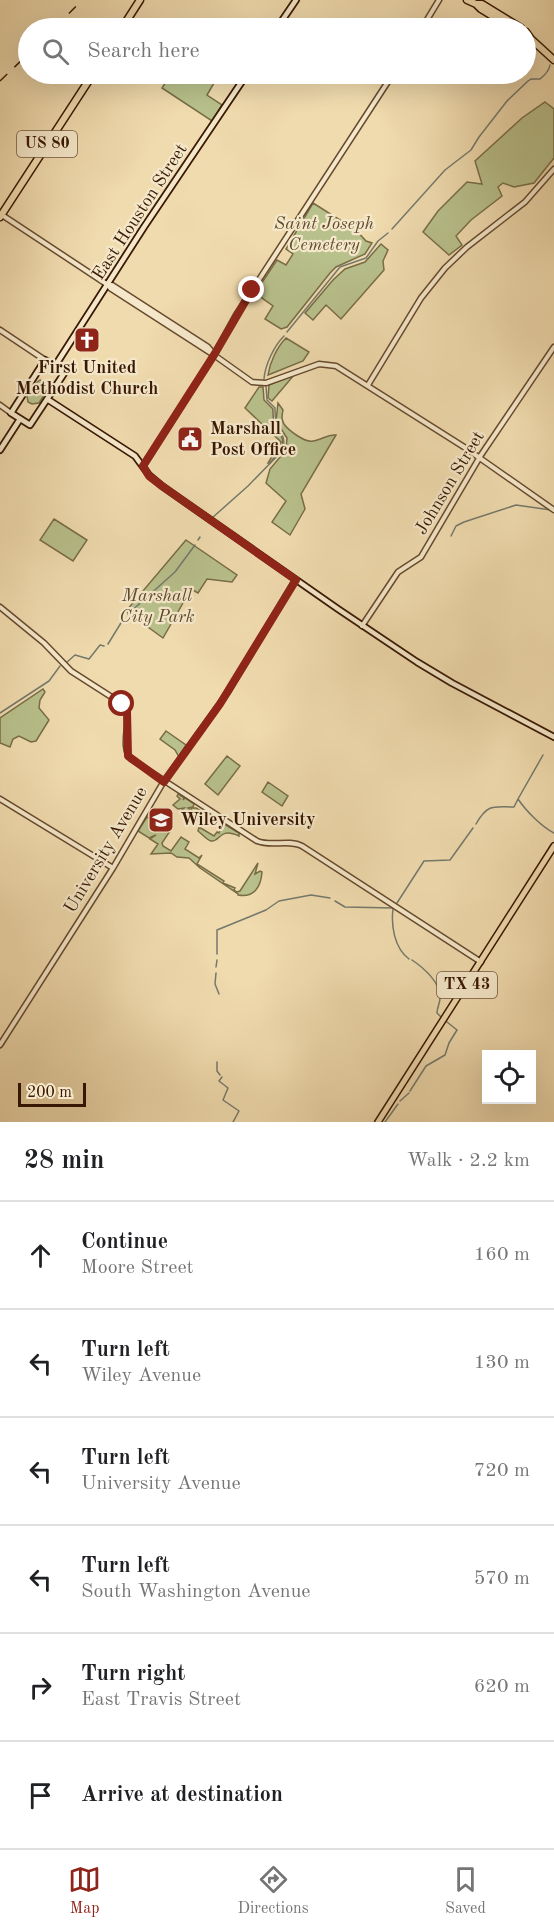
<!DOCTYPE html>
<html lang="en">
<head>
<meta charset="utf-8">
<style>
  :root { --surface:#fff; --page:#f2f2f2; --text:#202124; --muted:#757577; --line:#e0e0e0; --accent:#8f2418 }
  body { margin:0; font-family:"Old Standard TT",serif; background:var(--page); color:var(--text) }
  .controls { position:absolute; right:18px; bottom:18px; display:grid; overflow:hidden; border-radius:0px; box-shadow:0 6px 24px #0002 }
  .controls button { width:54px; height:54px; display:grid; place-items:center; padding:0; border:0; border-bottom:2px solid var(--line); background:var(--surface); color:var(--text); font:30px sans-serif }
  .scale { position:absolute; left:18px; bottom:15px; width:68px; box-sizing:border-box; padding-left:6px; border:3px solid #381803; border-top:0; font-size:16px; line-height:21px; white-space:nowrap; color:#381803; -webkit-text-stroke:4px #f5e8ca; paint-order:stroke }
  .stop { position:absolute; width:18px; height:18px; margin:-14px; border:4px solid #8f2418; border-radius:50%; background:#fff }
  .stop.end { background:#8f2418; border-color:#fff; box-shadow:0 2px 6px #0008 }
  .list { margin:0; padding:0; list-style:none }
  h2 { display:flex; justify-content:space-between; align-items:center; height:78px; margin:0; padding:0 24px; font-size:26px }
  h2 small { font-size:20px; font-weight:400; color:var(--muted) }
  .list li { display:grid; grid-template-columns:39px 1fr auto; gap:18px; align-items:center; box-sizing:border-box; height:108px; padding:0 24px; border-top:2px solid var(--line) }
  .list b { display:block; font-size:22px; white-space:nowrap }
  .list p { margin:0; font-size:20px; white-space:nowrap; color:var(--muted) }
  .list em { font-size:20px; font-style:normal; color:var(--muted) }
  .icon { flex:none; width:33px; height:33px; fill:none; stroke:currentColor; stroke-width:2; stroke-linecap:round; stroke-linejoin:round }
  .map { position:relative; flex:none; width:554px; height:1122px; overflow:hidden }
  .search { position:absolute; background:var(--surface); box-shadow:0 6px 24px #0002; left:18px; right:18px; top:18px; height:66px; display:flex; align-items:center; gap:15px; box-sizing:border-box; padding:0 21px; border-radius:33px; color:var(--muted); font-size:22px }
  .sheet { height:726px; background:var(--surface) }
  nav { display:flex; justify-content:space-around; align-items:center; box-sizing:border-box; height:84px; border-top:2px solid var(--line); background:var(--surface); font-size:16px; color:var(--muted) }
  nav a { display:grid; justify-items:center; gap:3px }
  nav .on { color:var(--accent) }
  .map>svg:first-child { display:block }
  .green { fill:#b8c08b; stroke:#786c47; stroke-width:1.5 }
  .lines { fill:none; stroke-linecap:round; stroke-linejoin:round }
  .stream { stroke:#74796c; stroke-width:1.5 }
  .tertiary-casing { stroke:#66492e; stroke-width:7 }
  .secondary-casing { stroke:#381803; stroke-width:8 }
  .primary-casing { stroke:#381803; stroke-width:8 }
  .trunk-casing { stroke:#381803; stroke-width:9 }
  .tertiary { stroke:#f5e8ca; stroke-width:4 }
  .secondary { stroke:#f5e8ca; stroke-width:4.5 }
  .primary { stroke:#f0dbae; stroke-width:5 }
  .trunk { stroke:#f0dbae; stroke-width:6 }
  .rail { stroke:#381803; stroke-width:1.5; stroke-dasharray:10 10; stroke-linecap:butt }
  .route { stroke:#8f2418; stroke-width:8 }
  .labels { text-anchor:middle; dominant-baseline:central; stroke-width:4.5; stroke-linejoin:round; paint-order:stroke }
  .shield { fill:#f5e8ca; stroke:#71563f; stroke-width:1.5 }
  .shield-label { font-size:16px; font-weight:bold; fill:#381803 }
  .street-label { font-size:18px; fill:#381803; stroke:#f5e8ca }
  .park-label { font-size:18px; font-style:italic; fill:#5e4a2c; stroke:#f5e8ca }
  .poi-label { font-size:18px; font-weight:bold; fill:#381803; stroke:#f5e8ca; text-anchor:start }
</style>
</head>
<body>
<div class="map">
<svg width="554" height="1122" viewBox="0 0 554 1122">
  <rect width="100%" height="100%" fill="#f0dbae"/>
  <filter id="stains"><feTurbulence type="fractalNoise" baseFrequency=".00333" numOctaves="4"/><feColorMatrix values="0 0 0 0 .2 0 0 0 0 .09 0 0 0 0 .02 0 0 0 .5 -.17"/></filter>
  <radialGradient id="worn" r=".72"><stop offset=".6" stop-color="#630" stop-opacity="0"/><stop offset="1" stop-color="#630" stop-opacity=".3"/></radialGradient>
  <path class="green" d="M171 74H199L214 83 207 95 222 105 212 121 162 88Z
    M545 102 554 109V158L534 183 514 187 503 183 498 187 502 196 471 220 456 236 462 245 449 255 423 232 438 211 467 182 482 184 475 161 522 118Z
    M313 203 356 230 366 241 372 243 365 254 336 267 330 273 287 327 281 329 265 319 273 306 255 293 277 260 286 265 293 254 286 249Z
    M381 244 388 250 383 261 384 270 341 319 326 305 313 320 305 313 333 280 345 269 365 262Z
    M286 338 309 352 303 361 268 375C270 362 277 347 286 338Z
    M294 375 272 401 268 398 269 385Z
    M40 380 47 383 48 389 39 403 32 404 28 402 27 396 36 383Z
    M259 387H263L264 400 273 409C271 440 298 431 270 463H268L281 442 245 408Z
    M278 403 283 410C282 415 281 419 284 424 288 430 305 443 313 441 321 440 328 434 336 435L301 494 305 509 290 535 272 522 286 501 266 483 270 469 286 450 287 438 276 421Z
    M54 519 87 540 73 561 40 540Z
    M186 540 237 575 232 582 207 579 198 593 191 589 163 638 126 611Z
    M43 689 45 692 40 700 39 708 49 720 36 741 31 742 19 736 13 739 10 747 0 743V718Z
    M166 731 186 745 179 757 175 750 160 739Z
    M227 756 240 766 218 795 205 784Z
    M268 782 288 796 282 806 262 792Z
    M178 794 184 798 183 800 185 798 194 804 193 807 188 808 192 812 191 808H196L206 814 200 822 196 817 182 810 184 808 178 809 173 805 180 799 177 796Z
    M208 814 239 833V836C218 827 221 842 211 841 207 840 201 833 198 831L199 827 214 836 217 832 219 833 222 824 213 818 209 821 205 818Z
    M147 817 170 831 162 843 163 846 171 851 181 837 189 842 185 849 199 858 202 855 197 864 224 881 223 883 235 888 234 890 237 892 240 891 258 863 255 874 260 871 262 872C261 887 254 898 238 895V894L200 868 189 858 177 857 171 853 151 854 158 844 150 839 156 835 149 838 138 831Z"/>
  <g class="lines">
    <path class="stream" d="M392 229 445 170 471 150 479 137 507 101 528 81 531 79H540C545 75 549 71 550 65
      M287 332 340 267 366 258 378 241 388 233
      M264 379C265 365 274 346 284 336
      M212 518 248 486 284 449C285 428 274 429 275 408L267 400 266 386
      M451 536 456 526 464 522 516 505 551 510
      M198 540 200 537
      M128 614 175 572 195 545
      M108 644 124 618
      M66 663 75 655 89 659 100 645 104 646
      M0 713 49 681 60 666
      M543 755 518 799C526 811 542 827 554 833
      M476 824C488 803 494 807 514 807L518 799
      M335 901 345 907 394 908
      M397 903 424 861 450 860 473 828
      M393 909C391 925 394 948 409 959
      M217 954V930L266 910 279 901 311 895 330 898
      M412 960C424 968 441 983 440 998 440 1004 437 1007 437 1013L441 1017
      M216 967 217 960
      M216 973 215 984 219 994
      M217 1062V1071L220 1075
      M222 1077 219 1081 228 1088 223 1100 239 1111 233 1122
      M410 1091 426 1066 445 1055 449 1043 457 1030 447 1022
      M400 1101 409 1093
      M385 1122 398 1104"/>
    <g class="tertiary-casing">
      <path id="tertiary" d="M422 28 439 0
        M2 215 108 285 110 288 214 355 252 382 266 383 319 364 336 366 464 447 554 510
        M108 285H112L208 347 214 354
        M0 330 45 360
        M368 385 421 298 445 268 467 247 525 202 554 169
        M0 405 11 413
        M143 466 214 355 236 315 393 74
        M0 607 44 643 71 671 124 705C133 721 119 745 131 759L257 841C272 847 288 839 302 846L481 962
        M362 626 398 572 421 557 481 455 554 347
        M0 799 113 868
        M0 1045 113 868 164 781 228 692 295 580"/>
    </g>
    <g class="secondary-casing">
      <path id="secondary" d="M277 28 296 0
        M45 360 65 372 30 425 11 413Z
        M55 366 144 227 247 74
        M47 399 135 456 149 475 162 486 338 609 417 662 452 683 554 737
        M0 450 20 419"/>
    </g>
    <g class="primary-casing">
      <path id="primary" d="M378 1122 554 846"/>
    </g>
    <g class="trunk-casing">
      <path id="trunk" d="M467 0 476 4H482L521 28
        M476 4 481 9 512 28
        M122 28 140 0
        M526 32 531 39 554 60
        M0 217 93 74"/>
    </g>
    <use href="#tertiary" class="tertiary"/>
    <use href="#secondary" class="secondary"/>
    <use href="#primary" class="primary"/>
    <use href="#trunk" class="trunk"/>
    <path class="rail" d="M55 28 82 0
      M0 81 28 54"/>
  </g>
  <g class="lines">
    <path class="route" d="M122 704 127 711 128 756 164 782 220 704 296 580 162 486 149 476 143 466 214 355 252 290"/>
  </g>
  <defs>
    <g id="church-square" transform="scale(1.35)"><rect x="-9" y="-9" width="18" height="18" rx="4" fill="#8f2418" stroke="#f5e8ca"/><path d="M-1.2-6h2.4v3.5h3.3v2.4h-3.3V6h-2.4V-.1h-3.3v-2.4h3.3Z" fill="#fff"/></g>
    <g id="civic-square" transform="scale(1.35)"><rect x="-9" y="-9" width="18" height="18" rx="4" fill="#8f2418" stroke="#f5e8ca"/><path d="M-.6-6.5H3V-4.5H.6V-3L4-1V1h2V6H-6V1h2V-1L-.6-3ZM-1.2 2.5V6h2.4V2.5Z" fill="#fff"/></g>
    <g id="university-square" transform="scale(1.35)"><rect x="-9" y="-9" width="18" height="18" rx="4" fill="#8f2418" stroke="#f5e8ca"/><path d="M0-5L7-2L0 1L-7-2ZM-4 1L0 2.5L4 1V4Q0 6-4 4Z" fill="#fff"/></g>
  </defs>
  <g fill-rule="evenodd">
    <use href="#church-square" x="87" y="340"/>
    <use href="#civic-square" x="190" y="439"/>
    <use href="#university-square" x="161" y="820"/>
  </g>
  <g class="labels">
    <g class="shield">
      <rect x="17" y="131" width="60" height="26" rx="4.5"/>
      <rect x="437" y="972" width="60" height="26" rx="4.5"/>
    </g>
    <g class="shield-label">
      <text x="47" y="144">US 80</text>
      <text x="467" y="985">TX 43</text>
    </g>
    <g class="street-label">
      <text transform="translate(140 212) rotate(-57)">East Houston Street</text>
      <text transform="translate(450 483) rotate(-59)">Johnson Street</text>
      <text transform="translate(106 850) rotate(-59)">University Avenue</text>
    </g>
    <g class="park-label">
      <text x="324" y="224">Saint Joseph<tspan x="324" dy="21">Cemetery</tspan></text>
      <text x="157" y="596">Marshall<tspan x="157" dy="21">City Park</tspan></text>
    </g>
    <g class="poi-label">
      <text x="87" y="368" text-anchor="middle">First United<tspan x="87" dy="21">Methodist Church</tspan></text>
      <text x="210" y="429">Marshall<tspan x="210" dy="21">Post Office</tspan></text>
      <text x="180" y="820">Wiley University</text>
    </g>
  </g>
  <rect width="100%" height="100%" filter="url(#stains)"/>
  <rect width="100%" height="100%" fill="url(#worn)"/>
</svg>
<div class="controls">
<button><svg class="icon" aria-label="locate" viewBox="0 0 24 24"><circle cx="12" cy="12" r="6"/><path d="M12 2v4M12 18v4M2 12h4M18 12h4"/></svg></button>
</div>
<div class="scale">200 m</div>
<div class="stop" style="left:122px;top:704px"></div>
<div class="stop end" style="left:252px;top:290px"></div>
<div class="search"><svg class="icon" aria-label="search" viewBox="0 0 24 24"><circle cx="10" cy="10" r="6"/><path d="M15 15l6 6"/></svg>Search here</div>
</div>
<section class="sheet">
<h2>28 min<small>Walk · 2.2 km</small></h2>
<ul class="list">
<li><svg class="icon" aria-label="ahead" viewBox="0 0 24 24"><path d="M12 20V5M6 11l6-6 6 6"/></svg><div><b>Continue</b><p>Moore Street</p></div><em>160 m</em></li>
<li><svg class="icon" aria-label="left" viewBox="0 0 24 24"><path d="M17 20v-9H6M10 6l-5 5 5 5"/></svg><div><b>Turn left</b><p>Wiley Avenue</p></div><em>130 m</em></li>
<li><svg class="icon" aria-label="left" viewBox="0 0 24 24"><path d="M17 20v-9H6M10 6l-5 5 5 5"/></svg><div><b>Turn left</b><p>University Avenue</p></div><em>720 m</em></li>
<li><svg class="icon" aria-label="left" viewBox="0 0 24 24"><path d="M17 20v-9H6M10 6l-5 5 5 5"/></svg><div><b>Turn left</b><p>South Washington Avenue</p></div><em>570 m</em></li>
<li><svg class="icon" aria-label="right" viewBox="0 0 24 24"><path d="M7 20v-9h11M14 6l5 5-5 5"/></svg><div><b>Turn right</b><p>East Travis Street</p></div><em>620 m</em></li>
<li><svg class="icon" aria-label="arrive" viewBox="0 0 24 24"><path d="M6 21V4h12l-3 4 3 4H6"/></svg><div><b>Arrive at destination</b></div></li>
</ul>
</section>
<nav>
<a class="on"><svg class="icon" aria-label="map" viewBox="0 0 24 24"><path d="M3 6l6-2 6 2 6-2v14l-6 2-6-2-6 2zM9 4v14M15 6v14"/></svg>Map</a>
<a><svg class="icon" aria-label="directions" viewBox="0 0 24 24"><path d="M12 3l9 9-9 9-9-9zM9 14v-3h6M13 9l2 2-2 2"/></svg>Directions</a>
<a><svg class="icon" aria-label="saved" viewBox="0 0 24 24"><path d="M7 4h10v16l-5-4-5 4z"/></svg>Saved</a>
</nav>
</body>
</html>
